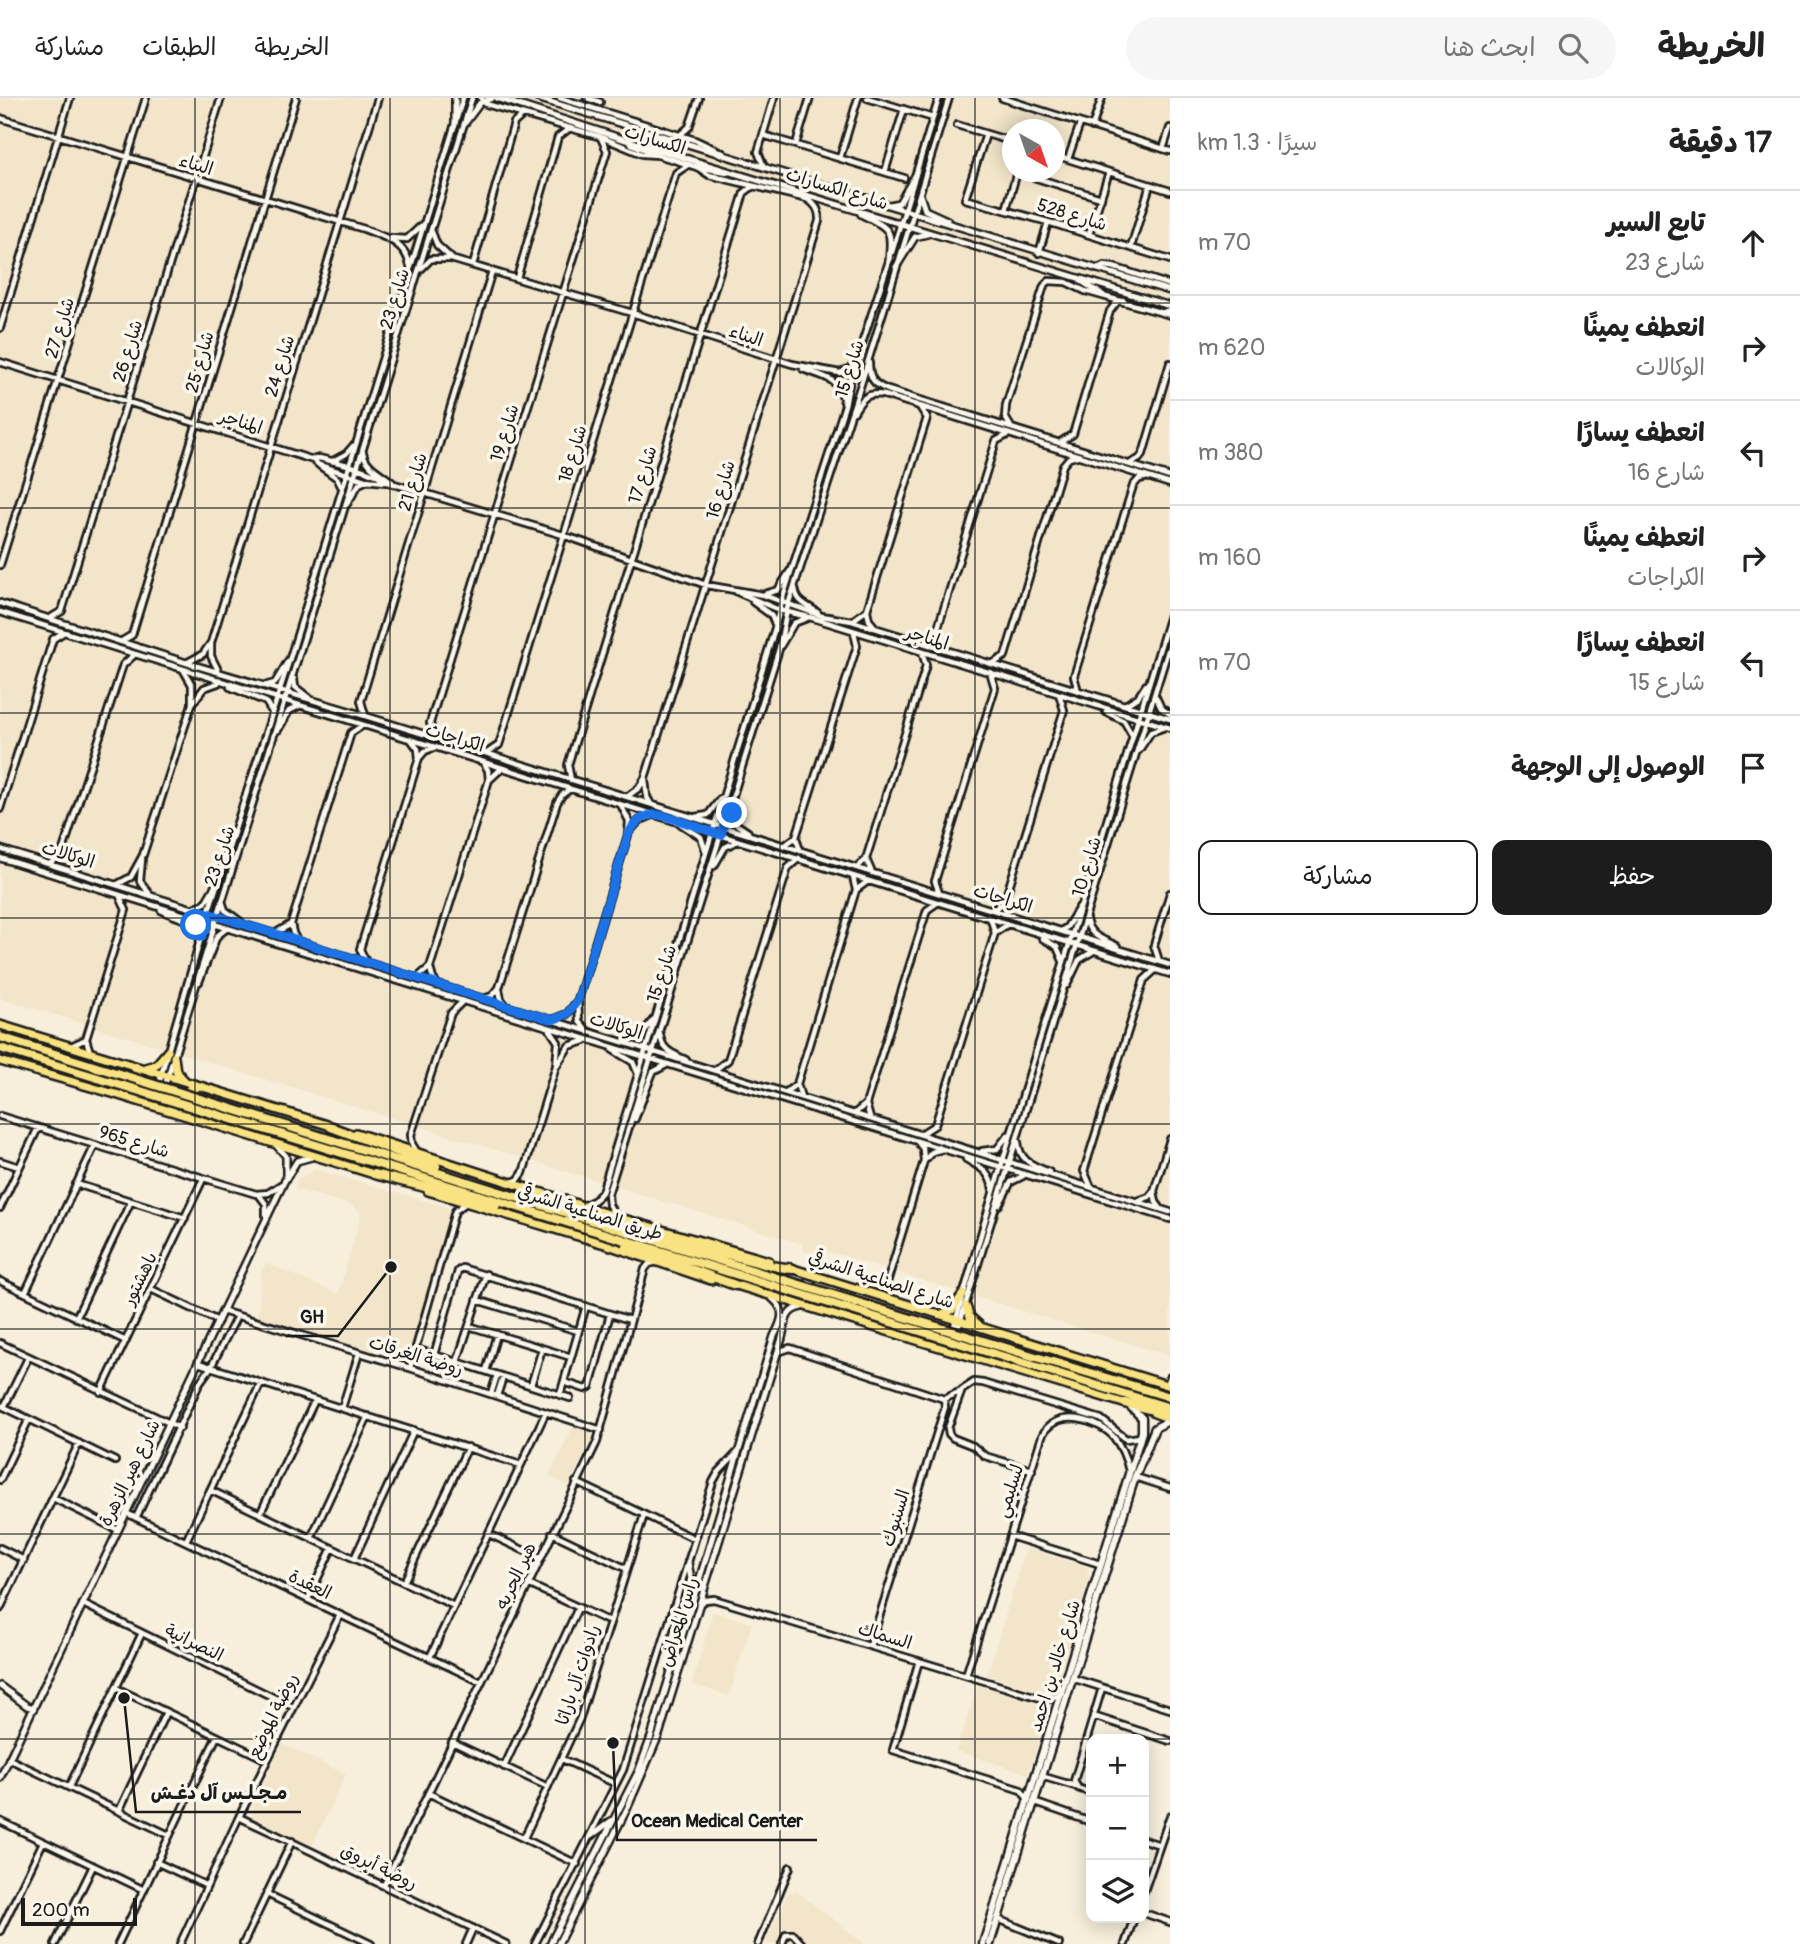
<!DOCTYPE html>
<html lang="ar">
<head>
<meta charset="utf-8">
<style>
  :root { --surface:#fff; --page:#f6f6f6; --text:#222; --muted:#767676; --line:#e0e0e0; --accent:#1c1c1c }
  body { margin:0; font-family:Pangolin,"Playpen Sans Arabic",sans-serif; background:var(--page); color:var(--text); direction:rtl }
  .controls { position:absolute; right:21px; bottom:21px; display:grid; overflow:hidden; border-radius:14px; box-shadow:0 4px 18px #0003 }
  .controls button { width:63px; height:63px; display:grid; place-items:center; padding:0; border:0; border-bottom:2px solid var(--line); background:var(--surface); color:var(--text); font:35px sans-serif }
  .compass { position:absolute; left:1002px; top:21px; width:63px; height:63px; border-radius:50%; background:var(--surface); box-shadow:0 4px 18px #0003; rotate:140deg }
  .scale { position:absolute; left:21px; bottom:18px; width:116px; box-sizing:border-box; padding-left:7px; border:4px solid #1c1c1c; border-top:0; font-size:19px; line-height:24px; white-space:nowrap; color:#1c1c1c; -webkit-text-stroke:5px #fbf7ec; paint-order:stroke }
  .stop { position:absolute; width:21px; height:21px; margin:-16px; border:5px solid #1a73e8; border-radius:50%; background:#fff }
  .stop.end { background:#1a73e8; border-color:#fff; box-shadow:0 2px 7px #0008 }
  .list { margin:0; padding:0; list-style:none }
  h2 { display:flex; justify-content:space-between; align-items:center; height:91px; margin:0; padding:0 28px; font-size:30px }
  h2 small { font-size:23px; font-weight:400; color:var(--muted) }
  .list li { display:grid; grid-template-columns:46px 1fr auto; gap:21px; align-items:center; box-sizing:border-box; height:105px; padding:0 28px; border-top:2px solid var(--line) }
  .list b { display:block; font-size:26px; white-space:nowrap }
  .list p { margin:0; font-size:23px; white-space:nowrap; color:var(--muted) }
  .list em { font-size:23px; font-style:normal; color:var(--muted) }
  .actions { display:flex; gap:14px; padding:21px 28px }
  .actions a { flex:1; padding:16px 0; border:2px solid var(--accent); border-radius:14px; text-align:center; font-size:24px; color:var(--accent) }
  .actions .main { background:var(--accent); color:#fff }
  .icon { flex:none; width:38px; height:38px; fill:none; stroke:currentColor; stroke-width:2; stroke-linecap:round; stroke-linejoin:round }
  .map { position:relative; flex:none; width:1170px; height:1846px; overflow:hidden; direction:ltr }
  header { display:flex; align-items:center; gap:42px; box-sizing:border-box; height:98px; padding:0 35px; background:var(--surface); border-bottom:2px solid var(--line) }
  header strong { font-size:33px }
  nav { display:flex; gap:38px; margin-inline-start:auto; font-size:24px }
  .search { width:490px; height:63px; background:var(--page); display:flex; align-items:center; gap:18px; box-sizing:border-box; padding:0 24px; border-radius:38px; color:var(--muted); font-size:26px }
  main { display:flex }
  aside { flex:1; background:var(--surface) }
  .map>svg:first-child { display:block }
  .built { fill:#f2e5c9; fill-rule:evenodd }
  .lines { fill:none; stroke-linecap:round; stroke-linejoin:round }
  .minor-casing { stroke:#1c1c1c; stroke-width:10 }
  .tertiary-casing { stroke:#1c1c1c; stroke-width:10 }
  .secondary-casing { stroke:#1c1c1c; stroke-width:11 }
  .primary-casing { stroke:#1c1c1c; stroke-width:12 }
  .trunk-casing { stroke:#1c1c1c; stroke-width:13 }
  .minor { stroke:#fbf7ec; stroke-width:4.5 }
  .tertiary { stroke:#fbf7ec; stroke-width:5 }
  .secondary { stroke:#fbf7ec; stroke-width:6 }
  .primary { stroke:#f8e281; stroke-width:7 }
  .trunk { stroke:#f8e281; stroke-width:8 }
  .trunk-bridge-casing { stroke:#1c1c1c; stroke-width:13; stroke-linecap:butt }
  .trunk-bridge { stroke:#f8e281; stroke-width:8 }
  .route { stroke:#1a73e8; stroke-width:9 }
  .grid { fill:none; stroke:#1c1c1c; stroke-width:2; stroke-opacity:0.55 }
  .labels { text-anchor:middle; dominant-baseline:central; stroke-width:7; stroke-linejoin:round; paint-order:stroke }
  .street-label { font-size:18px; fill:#1c1c1c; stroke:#fbf7ec }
  .leader { fill:none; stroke:#1c1c1c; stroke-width:2.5 }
  .callout-dot { fill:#1c1c1c; stroke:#fbf7ec; stroke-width:2.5 }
  .callout-label { font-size:19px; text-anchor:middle; font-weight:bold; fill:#1c1c1c; stroke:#fbf7ec; stroke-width:7; stroke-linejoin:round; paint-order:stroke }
</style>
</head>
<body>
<header>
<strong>الخريطة</strong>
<div class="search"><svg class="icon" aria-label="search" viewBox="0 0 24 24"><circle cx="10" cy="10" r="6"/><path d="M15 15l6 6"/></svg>ابحث هنا</div>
<nav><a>الخريطة</a><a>الطبقات</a><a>مشاركة</a></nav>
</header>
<main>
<aside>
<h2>17 دقيقة<small>سيرًا · 1.3 km</small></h2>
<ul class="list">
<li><svg class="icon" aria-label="ahead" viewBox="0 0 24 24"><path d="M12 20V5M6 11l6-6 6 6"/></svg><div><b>تابع السير</b><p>شارع 23</p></div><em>70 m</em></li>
<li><svg class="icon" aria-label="right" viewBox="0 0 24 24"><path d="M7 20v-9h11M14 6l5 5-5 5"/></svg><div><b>انعطف يمينًا</b><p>الوكالات</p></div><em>620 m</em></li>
<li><svg class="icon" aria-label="left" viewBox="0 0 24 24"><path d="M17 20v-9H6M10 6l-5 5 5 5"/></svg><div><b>انعطف يسارًا</b><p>شارع 16</p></div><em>380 m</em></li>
<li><svg class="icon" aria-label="right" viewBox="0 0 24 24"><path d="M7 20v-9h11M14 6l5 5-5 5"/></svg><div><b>انعطف يمينًا</b><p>الكراجات</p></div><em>160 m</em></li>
<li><svg class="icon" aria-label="left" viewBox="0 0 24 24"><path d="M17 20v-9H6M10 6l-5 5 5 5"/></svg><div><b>انعطف يسارًا</b><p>شارع 15</p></div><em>70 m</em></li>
<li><svg class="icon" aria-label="arrive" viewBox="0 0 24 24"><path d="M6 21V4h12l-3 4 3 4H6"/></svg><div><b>الوصول إلى الوجهة</b></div></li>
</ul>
<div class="actions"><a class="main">حفظ</a><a>مشاركة</a></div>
</aside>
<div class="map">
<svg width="1170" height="1846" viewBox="0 0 1170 1846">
  <rect width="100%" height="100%" fill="#f7efdc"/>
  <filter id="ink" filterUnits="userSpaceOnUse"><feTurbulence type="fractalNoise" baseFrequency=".0143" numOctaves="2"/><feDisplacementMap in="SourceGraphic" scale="14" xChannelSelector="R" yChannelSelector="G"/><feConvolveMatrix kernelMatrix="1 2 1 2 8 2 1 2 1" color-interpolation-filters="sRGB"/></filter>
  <g filter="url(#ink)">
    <path class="built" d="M0 0H1170V1258L817 1150 814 1156 801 1152 803 1146 0 900ZM1013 32H1055V74H1013Z
      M316 1072 444 1108 449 1112 451 1118 407 1261 257 1222 262 1172 266 1165 338 1196 361 1118 358 1112 351 1107 294 1091 298 1080Z
      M573 1329 590 1334 592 1341 569 1388 549 1378Z
      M1026 1450 1087 1469 1089 1481 1073 1534 1056 1586 1047 1596 987 1577Z
      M713 1514 752 1525 735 1577H732L735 1579 729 1598 692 1586Z
      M978 1587 1044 1608 1046 1620 1028 1676 956 1653Z
      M282 1646 346 1676 312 1748 254 1721 251 1713Z
      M796 1793 865 1846H765L788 1795Z"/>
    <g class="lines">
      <g class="minor-casing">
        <path id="minor" d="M481 0 486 6 601 39 642 56 658 57 697 69 709 77 807 101C816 106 820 113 819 123L795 201 645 680 639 690 628 698
          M560 0 695 42 723 55
          M587 0 600 4
          M867 0 933 20
          M1002 0 1170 53
          M0 20 364 131C384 139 406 144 410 168
          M957 27 1013 44
          M1092 29 1102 0
          M986 36 965 101 1048 124 1170 162
          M680 37 689 29 699 0
          M763 37 904 80
          M796 46 810 0
          M1163 51 1170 30
          M1055 57 1170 93
          M840 60 858 0
          M1068 61 1080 26
          M764 69 758 54 774 0
          M885 74 904 11
          M1017 74 1101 100
          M1006 112 1017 74
          M432 134 437 147 451 160
          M1089 136 1109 74
          M390 140 407 141 421 128
          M1131 149 1150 87
          M892 154 939 0
          M1039 155 1048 124
          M473 167 514 25 523 17
          M421 171 431 161H451L632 215 792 266 840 275 851 270 854 266
          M1097 171 1104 168 1113 169 1170 187
          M517 180 558 39 570 30
          M0 230 70 0
          M0 264 313 362 319 367 365 382 386 384
          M869 265C869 280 874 287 888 292L1170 379
          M803 271C824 279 839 279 844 304
          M854 314C862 300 867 294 884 297L1170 386
          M1011 329 1005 319 1006 307 1044 188 1049 183 1066 184 1085 193 1170 217
          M1062 343 1073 336 1110 213 1117 204 1123 202
          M363 354C365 368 381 375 392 384
          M313 362 319 360 348 367 377 377 388 384 563 437 706 487 763 497 822 518 852 523 1170 621
          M333 363 346 356 353 348
          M1131 365 1139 361 1143 356 1170 265
          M320 368 337 380 341 388
          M347 406 359 386 368 382
          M0 467 146 0
          M795 490C797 506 807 506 818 515
          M737 494 779 512 813 520 1170 630
          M765 496 778 492 790 473
          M753 504 771 517 775 526
          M0 505 187 565 346 612 1170 867
          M0 514C390 635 780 757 1170 876
          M52 519 62 513 221 0
          M852 523 867 512
          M874 528 869 522 867 512 927 320 920 309
          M122 543 132 537 296 0
          M926 545 936 536 996 343 1007 337
          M781 547 794 525 807 520
          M188 564 203 556 210 546
          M992 566 1005 558 1063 367 1069 360 1077 358
          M184 573 192 587V606
          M219 574 211 558V545L378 0
          M294 581 295 589 309 600
          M264 588 275 585 288 563
          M230 589 266 604 272 614
          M1078 593 1074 578 1133 388 1139 381 1148 379
          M1156 599 1161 610 1170 616
          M1125 607 1138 599 1146 587
          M1106 614 1124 623 1132 637
          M365 617 361 603 492 173
          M278 632 289 613 299 608
          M434 639 430 625 607 53 601 40
          M412 643 418 651 419 660
          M1139 652 1151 634 1165 629
          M487 655 499 647 676 75 688 67
          M483 664 488 672 489 682
          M645 681 647 699 651 706
          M571 682 568 667 744 95 753 88
          M731 708 736 726 748 734
          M0 711 53 541 64 534
          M695 719 708 717 720 701
          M681 726 701 739 706 754
          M630 733 639 723 653 717
          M784 748 796 739
          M0 751 1170 1114
          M800 753 796 739 857 548 854 534
          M0 760 1170 1121
          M142 761 140 783 149 795
          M866 761 872 775
          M50 766 62 755 123 567 134 557
          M714 768 725 749 738 743
          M857 770 866 761 922 581 926 567 922 554
          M116 787 131 779 143 757 192 606 204 590 218 585
          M856 792 868 783
          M939 795 935 783 995 590 990 574
          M222 803 225 812 241 824
          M193 810 205 805 215 788
          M161 812C175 820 196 821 201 838
          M993 812 1004 805 1064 612 1059 596
          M1086 821C1089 838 1102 841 1117 848
          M1061 833 1067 829 1080 808
          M995 835 1008 826
          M274 836 291 826
          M1042 840 1057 849 1063 863
          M297 843 293 835 291 826 351 635 363 627
          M1159 863 1154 847 1170 795
          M366 864 360 851 419 660 425 653 436 649
          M430 870 433 881 438 887
          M417 880 430 869 489 682 502 670
          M199 884 217 838 226 831
          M1067 887 1079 862 1092 854
          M499 891 501 901 506 908
          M483 901 492 898 499 890 557 705 562 697 570 691
          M552 922 567 916 577 903
          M588 934 579 923 578 902 628 737 629 723 621 707
          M660 936C662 953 672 955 686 962
          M622 944 639 940 653 922
          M71 948 86 941
          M613 952 633 964 638 976
          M90 954 86 941 126 812 119 797
          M557 967 569 948 585 943
          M715 972 728 962 788 770 799 760
          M797 986 801 999
          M786 994 797 986 856 792 853 779
          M130 997C145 999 157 997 166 984L472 0
          M866 1006 870 1020
          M176 1014C165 1004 158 991 161 977L208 815 290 560 463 0
          M855 1015 866 1006 927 812 937 805
          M0 1018 256 1096 268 1095 282 1086
          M635 1021 653 974 666 967
          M921 1036 935 1027 995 835 991 822
          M1018 1044C1020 1064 1033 1067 1049 1074
          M982 1053 997 1051 1008 1037
          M417 1054 412 1046 411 1037 451 915 462 904
          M966 1061C981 1070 990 1073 993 1092
          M925 1062 932 1054 943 1051
          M0 1063 19 1069
          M512 1084 518 1082 523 1075 556 968 558 944 550 932
          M76 1086 185 1120
          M1091 1089 1084 1073 1144 882 1155 872
          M1154 1093 1156 1104 1161 1111
          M260 1098 266 1106V1118
          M1138 1103 1149 1099 1154 1093 1170 1041
          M999 1107 1011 1084 1023 1078
          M583 1108 595 1102 602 1094 775 530 781 505 845 307 850 282 889 163
          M0 1110 38 1030
          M616 1119 609 1107 608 1096 779 551 788 507 861 286 949 0
          M0 1183 126 1243
          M151 1191 218 1223
          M885 1191 924 1063 923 1051 917 1043
          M25 1195 95 1047
          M477 1202 578 1233
          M222 1213 410 1270 601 1332
          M76 1220 131 1103
          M469 1228 571 1259
          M957 1234 1170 546
          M952 1235 999 1075 1170 517
          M0 1245 180 1330
          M416 1251 570 1300
          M778 1254 790 1250 944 1301
          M434 1257 458 1173 462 1170 630 1222
          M457 1264 486 1176
          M198 1265 521 1367
          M410 1270 455 1113 466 1105
          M486 1273 497 1236
          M564 1284 585 1291 590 1289 610 1216
          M531 1287 542 1251
          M1167 1287 1170 1279
          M101 1294 203 1081
          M491 1296 497 1277
          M560 1297 586 1208
          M497 1298 503 1279
          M944 1301 959 1294
          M0 1307 115 1363
          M4 1309 28 1260
          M342 1310 359 1255
          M1032 1372 985 1358 973 1348 953 1340 949 1336 948 1330 962 1292 974 1284 983 1285 1101 1321 1126 1341 1140 1339
          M1135 1379 1170 1390
          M0 1382 29 1321
          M576 1384 695 1441
          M210 1392 454 1508
          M53 1400 118 1432
          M126 1415 481 1584
          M260 1416 315 1302
          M136 1420 200 1284 211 1269 237 1218
          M552 1435 627 1471
          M489 1436 540 1460
          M1010 1438 1100 1466
          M311 1440 368 1318
          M186 1443 261 1285
          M0 1450 24 1462
          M354 1461 414 1332
          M404 1484 468 1349
          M528 1486 610 1524
          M308 1501 332 1450
          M83 1506 293 1609
          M699 1506 705 1502 714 1501 1047 1602 1061 1596
          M0 1511 79 1345
          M870 1548 945 1309 944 1301
          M430 1559 546 1314
          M919 1563 893 1652 1021 1692 1027 1700
          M966 1577 1042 1338C1055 1310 1095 1320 1113 1338 1122 1349 1126 1360 1129 1373
          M1072 1580 1170 1611
          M116 1590 267 1662
          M1093 1618 1170 1643
          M452 1644 548 1689
          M9 1661 169 1737
          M562 1661 616 1686
          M504 1669 578 1510
          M1041 1678 1075 1688
          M69 1689 142 1535
          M428 1695 577 1766
          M1091 1695 1078 1690 1074 1683 1102 1590
          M1033 1704 1091 1724
          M119 1713 166 1614
          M239 1719 506 1846
          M0 1723 144 1792
          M524 1740 580 1620 644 1417
          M1144 1742 1160 1747
          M156 1764 207 1788
          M384 1787 597 1344 645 1171 649 1166 657 1164
          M1144 1793 1170 1718
          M267 1796 371 1846
          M1144 1815 1170 1824
          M998 1821 1059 1846
          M0 1833 43 1744
          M55 1846 93 1768
          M118 1846 217 1638
          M180 1846 239 1719 340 1517
          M243 1846 292 1743
          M466 1846 473 1830
          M535 1846 623 1672 713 1384 718 1375 737 1355
          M758 1846 790 1769
          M782 1846 786 1836H793L802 1846
          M1125 1846 1134 1820"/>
      </g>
      <g class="tertiary-casing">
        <path id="tertiary" d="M455 0V27
          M497 0 626 42 1170 208
          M537 0 1170 193
          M465 25 480 5 492 0
          M632 46 658 57
          M697 69 729 74
          M920 97 925 112 947 122
          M889 107 899 105 915 78
          M861 116C891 132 892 129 889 163
          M896 169 915 139 931 135
          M1081 183 1103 197
          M1164 214 1170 212
          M276 1047 286 1058V1078
          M688 1464 694 1499
          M0 1588 27 1608 34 1610
          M0 1680 284 1084 297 1063 315 1058
          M591 1738 611 1723
          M550 1846 638 1674 651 1639 774 1238C782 1223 787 1212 772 1200
          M558 1846 627 1711 659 1637 782 1240C786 1225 784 1212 802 1209"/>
      </g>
      <g class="secondary-casing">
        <path id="secondary" d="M983 1846 1142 1334V1320L1130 1308
          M990 1846 1135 1379 1155 1330 1170 1322"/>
      </g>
      <g class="primary-casing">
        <path id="primary" d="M0 927 334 1029
          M174 959 176 973 185 983
          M0 963 112 995 377 1077
          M145 970 156 967 168 953
          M118 995 130 994 139 987V979L134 969
          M188 1018C177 1006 179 992 196 990
          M356 1035 617 1119 769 1163
          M428 1093 608 1147 711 1182
          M790 1170 1170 1288
          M733 1186 1130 1307
          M966 1208 970 1219 979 1227
          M942 1216 952 1212 963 1196
          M1154 1315 1170 1321"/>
      </g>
      <g class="trunk-casing">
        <path id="trunk" d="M331 1029 436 1068
          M332 1042 764 1176
          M329 1051 761 1184
          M374 1076 496 1107
          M667 1140 771 1168 793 1171
          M627 1148 735 1187
          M1016 1253 1170 1299
          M1014 1262 1170 1310
          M1125 1305 1170 1316"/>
      </g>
      <use href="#minor" class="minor"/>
      <use href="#tertiary" class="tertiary"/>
      <use href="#secondary" class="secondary"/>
      <use href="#primary" class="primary"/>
      <use href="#trunk" class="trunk"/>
      <g class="trunk-bridge-casing">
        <path id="trunk-bridge" d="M0 939 332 1042
          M0 950 329 1051
          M764 1176 1016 1253
          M761 1184 1014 1262"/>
      </g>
      <use href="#trunk-bridge" class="trunk-bridge"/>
    </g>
  </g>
  <g class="lines" filter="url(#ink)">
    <path class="route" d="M196 827 202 839 208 815 552 922 567 916 578 902 628 737C633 727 641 718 652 717 666 715 706 733 721 737L730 707 732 715"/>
  </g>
  <path class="grid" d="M195 0V1846M390 0V1846M585 0V1846M780 0V1846M975 0V1846M0 205H1170M0 410H1170M0 615H1170M0 820H1170M0 1026H1170M0 1231H1170M0 1436H1170M0 1641H1170"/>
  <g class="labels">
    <g class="street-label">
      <text transform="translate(655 42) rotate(17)">الكسارات</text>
      <text transform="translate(196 67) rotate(17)">البناء</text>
      <text transform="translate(837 91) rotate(17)">شارع الكسارات</text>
      <text transform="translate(1072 117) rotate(17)">شارع 528</text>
      <text transform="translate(395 201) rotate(-73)">شارع 23</text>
      <text transform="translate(60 230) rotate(-73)">شارع 27</text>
      <text transform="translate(746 238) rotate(18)">البناء</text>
      <text transform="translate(128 253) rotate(-73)">شارع 26</text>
      <text transform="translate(200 264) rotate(-74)">شارع 25</text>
      <text transform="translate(280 268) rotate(-73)">شارع 24</text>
      <text transform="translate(850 271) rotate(-73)">شارع 15</text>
      <text transform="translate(241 324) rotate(18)">المناجر</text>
      <text transform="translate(505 335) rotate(-73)">شارع 19</text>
      <text transform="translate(573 356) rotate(-73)">شارع 18</text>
      <text transform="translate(643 377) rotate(-73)">شارع 17</text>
      <text transform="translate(413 384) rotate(-73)">شارع 21</text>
      <text transform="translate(721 392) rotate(-73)">شارع 16</text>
      <text transform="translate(927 540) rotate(17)">المناجر</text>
      <text transform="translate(455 640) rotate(17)">الكراجات</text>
      <text transform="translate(68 757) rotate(17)">الوكالات</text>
      <text transform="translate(220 758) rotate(-72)">شارع 23</text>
      <text transform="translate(1087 769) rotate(-73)">شارع 10</text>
      <text transform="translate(1003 801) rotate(17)">الكراجات</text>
      <text transform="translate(662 876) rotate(-72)">شارع 15</text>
      <text transform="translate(616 928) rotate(17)">الوكالات</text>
      <text transform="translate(134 1044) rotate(17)">شارع 965</text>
      <text transform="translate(590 1115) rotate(17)">طريق الصناعية الشرقي</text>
      <text transform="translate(140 1181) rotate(-64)">باهشتور</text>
      <text transform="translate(881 1182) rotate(18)">شارع الصناعية الشرقي</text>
      <text transform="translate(416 1258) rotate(17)">روضة الغرقات</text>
      <text transform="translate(130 1375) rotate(-64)">شارع هير الزهرة</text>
      <text transform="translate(1010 1393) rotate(-72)">لسليمي</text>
      <text transform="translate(896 1420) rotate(-73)">السنبوك</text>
      <text transform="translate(516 1478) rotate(-65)">هير الحربه</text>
      <text transform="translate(310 1487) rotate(26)">العقدة</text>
      <text transform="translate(679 1524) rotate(-73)">راس المعراض</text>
      <text transform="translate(885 1538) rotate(17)">السماك</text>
      <text transform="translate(194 1545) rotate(26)">النصرانية</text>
      <text transform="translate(1055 1568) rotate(-73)">شارع خالد بن احمد</text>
      <text transform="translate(578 1577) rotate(-72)">رادوات آل باراثا</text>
      <text transform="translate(273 1618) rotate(-64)">روضة الموضع</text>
      <text transform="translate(379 1769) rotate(26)">روضة أبروق</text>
    </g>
  </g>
  <path class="leader" d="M391 1169L338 1238H286M124 1600L136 1714H301M613 1645L617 1742H817"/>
  <g class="callout-dot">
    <circle cx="391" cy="1169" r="7"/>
    <circle cx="124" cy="1600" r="7"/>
    <circle cx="613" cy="1645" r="7"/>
  </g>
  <g class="callout-label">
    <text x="312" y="1225">GH</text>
    <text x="219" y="1701">مـجـلـس آل دغـش</text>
    <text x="717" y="1729">Ocean Medical Center</text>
  </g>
</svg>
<div class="controls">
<button>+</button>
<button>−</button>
<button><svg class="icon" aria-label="layers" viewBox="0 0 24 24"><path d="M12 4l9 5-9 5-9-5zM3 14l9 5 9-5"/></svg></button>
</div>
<svg class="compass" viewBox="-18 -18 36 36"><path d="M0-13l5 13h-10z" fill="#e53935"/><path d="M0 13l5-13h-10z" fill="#767676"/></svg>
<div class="scale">200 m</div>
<div class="stop" style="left:196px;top:827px"></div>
<div class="stop end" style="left:732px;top:715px"></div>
</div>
</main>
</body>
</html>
